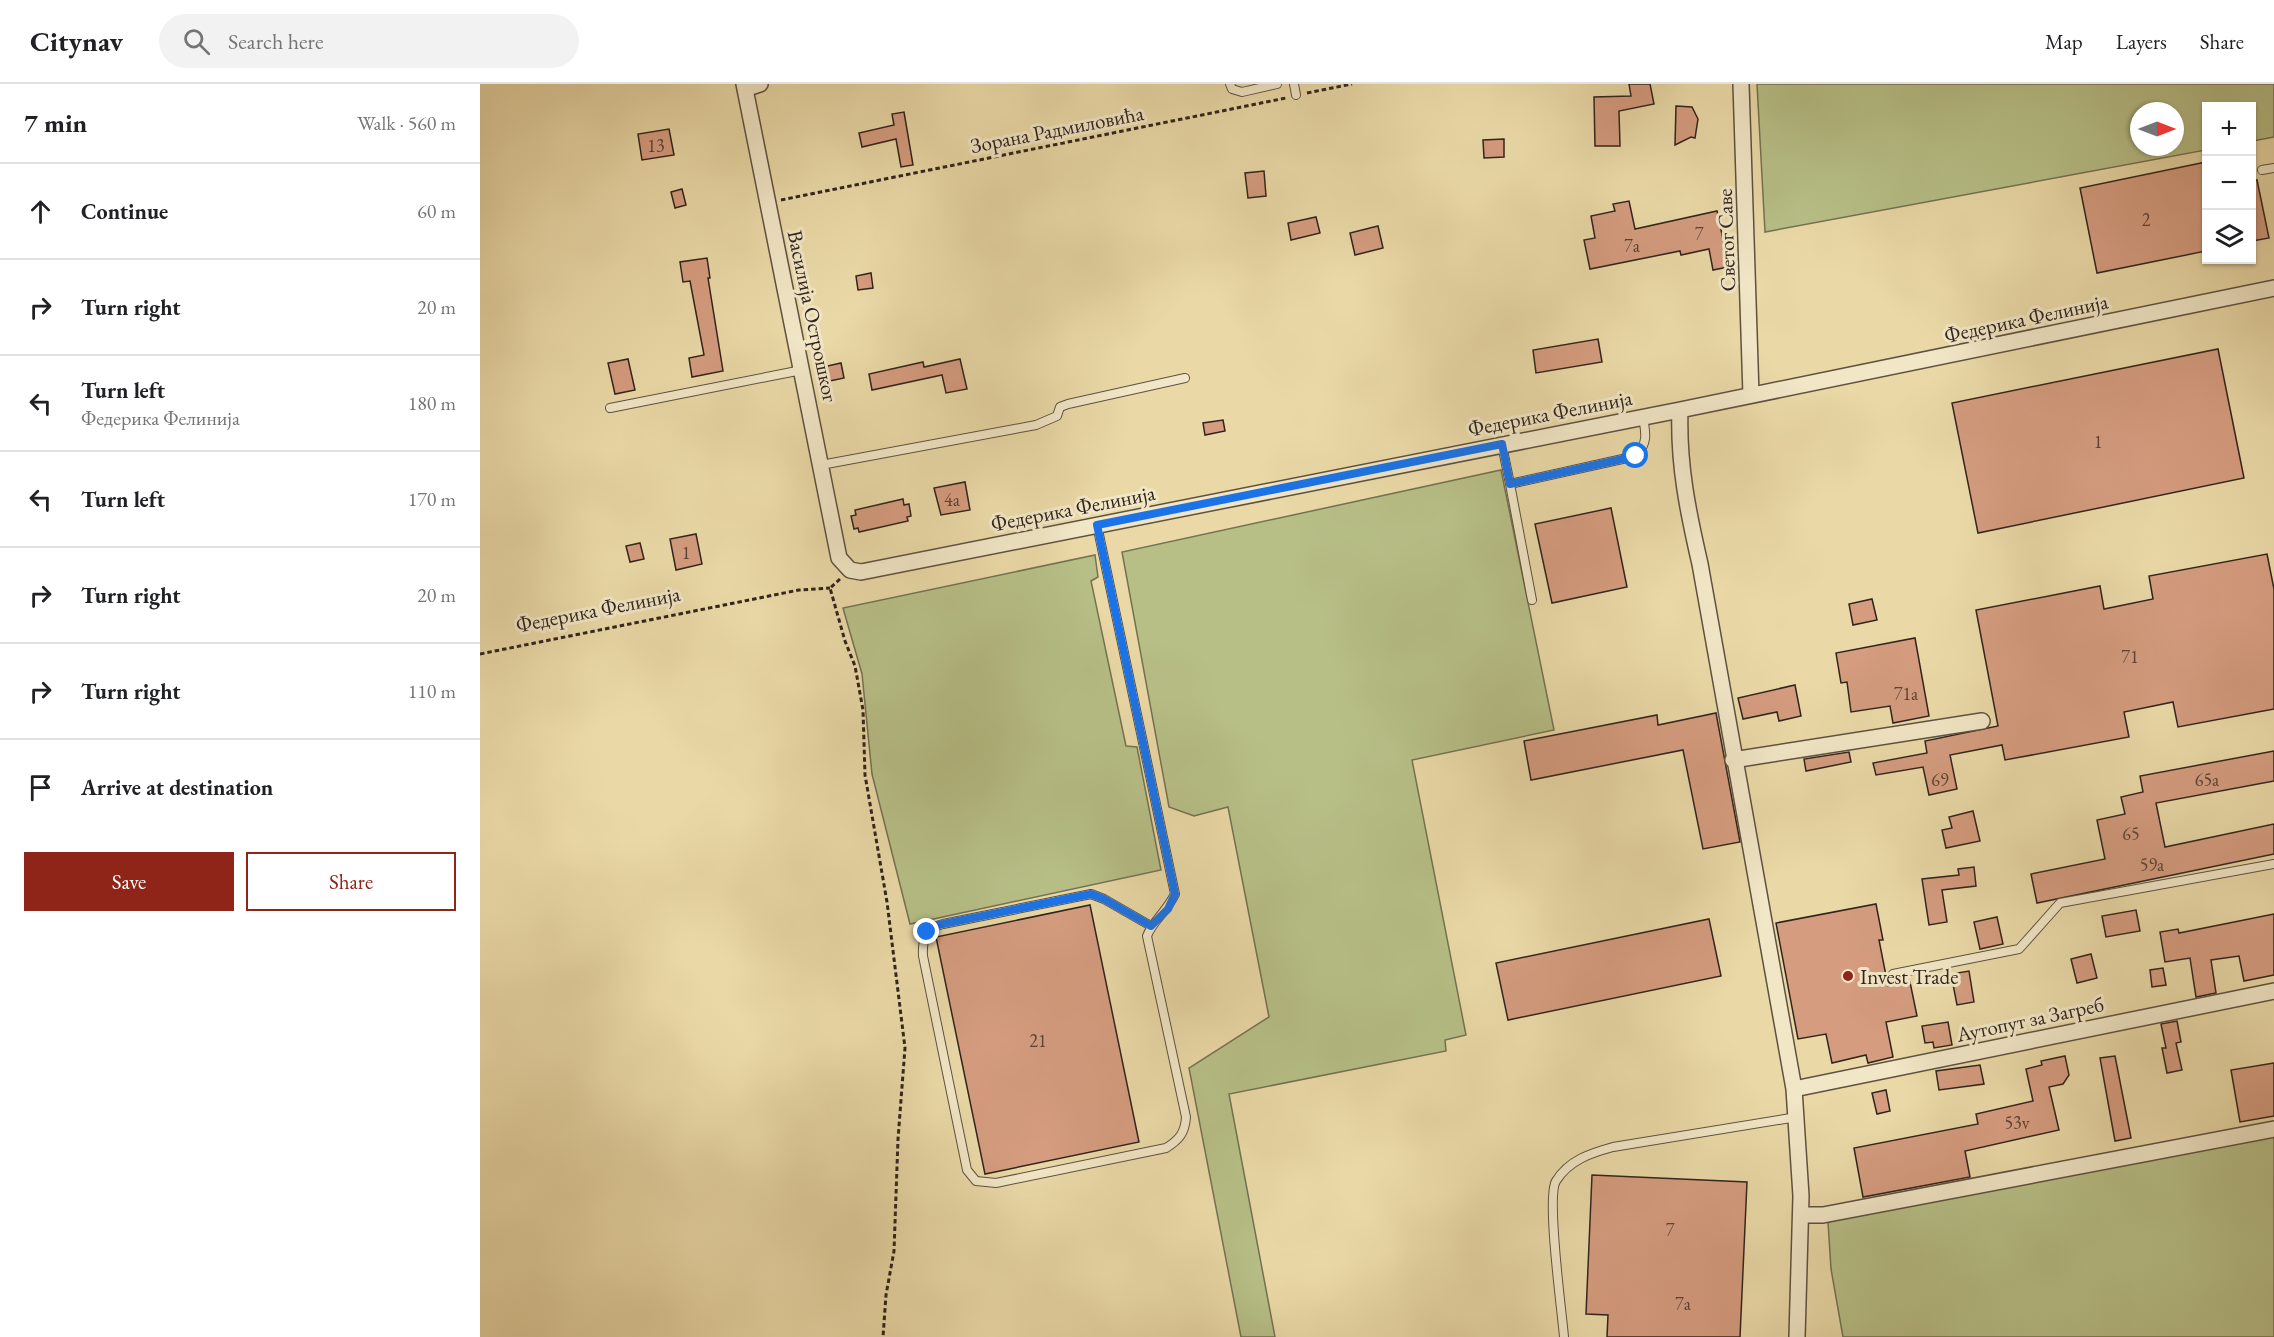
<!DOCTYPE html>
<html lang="en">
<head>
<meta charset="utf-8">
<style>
  :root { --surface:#fff; --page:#f2f2f2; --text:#202124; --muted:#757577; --line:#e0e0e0; --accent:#8f2418 }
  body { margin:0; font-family:"EB Garamond",serif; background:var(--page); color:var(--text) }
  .controls { position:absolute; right:18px; top:18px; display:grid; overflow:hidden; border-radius:0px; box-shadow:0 2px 4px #0004 }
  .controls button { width:54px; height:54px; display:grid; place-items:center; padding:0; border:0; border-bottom:2px solid var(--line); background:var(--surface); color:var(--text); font:30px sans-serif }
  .compass { position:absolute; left:1650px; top:18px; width:54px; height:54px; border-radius:50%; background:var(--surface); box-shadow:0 2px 4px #0004; rotate:90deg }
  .stop { position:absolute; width:18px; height:18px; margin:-14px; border:4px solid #1a73e8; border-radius:50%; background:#fff }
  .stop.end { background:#1a73e8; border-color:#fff; box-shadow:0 2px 6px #0008 }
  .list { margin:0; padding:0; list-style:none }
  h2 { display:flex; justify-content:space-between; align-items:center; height:78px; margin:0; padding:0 24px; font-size:26px }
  h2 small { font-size:20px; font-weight:400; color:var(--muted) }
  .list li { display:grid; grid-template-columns:39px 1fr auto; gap:18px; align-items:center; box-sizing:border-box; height:96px; padding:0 24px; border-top:2px solid var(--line) }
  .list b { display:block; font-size:22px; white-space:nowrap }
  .list p { margin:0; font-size:20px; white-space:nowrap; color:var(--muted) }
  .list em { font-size:20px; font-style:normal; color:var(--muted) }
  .actions { display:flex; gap:12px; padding:18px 24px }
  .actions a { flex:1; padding:14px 0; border:2px solid var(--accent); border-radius:0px; text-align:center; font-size:21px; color:var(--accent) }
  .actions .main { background:var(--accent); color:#fff }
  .icon { flex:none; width:33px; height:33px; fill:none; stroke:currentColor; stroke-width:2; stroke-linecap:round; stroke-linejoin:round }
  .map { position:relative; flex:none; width:1794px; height:1253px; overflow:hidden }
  header { display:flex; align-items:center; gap:36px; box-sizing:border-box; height:84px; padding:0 30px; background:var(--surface); border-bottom:2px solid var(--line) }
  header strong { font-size:28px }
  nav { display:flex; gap:33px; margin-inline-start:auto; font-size:21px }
  .search { width:420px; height:54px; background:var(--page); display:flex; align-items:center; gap:15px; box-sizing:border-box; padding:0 21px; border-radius:33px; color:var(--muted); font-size:22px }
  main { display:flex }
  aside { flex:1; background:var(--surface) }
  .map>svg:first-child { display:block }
  .green { fill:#b7bf87; stroke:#747252; stroke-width:1.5; fill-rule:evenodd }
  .building { fill:#d59c7f; stroke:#30241d; stroke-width:1.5 }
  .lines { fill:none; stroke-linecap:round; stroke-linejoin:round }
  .service-casing { stroke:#5e5140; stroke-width:10 }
  .minor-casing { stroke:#5e5140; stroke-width:18 }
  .path { stroke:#30241d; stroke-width:3; stroke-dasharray:4.5 3; stroke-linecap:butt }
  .service { stroke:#f1e6c6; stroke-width:8 }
  .minor { stroke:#f1e6c6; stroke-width:15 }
  .route { stroke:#1a73e8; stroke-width:8 }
  .poi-dot { fill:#8f2418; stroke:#f1e6c6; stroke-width:2 }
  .labels { text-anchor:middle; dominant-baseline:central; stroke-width:6; stroke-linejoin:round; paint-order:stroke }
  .number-label { font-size:18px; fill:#594236 }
  .street-label { font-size:21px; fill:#30241d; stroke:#f1e6c6 }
  .poi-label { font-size:21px; fill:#30241d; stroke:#f1e6c6; text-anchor:start }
</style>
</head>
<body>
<header>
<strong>Citynav</strong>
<div class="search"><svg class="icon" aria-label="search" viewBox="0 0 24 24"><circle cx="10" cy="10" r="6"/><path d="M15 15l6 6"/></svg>Search here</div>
<nav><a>Map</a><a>Layers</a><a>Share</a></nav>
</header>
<main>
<aside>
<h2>7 min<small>Walk · 560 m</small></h2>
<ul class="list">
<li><svg class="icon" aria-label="ahead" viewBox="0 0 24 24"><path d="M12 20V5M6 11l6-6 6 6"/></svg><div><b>Continue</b></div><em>60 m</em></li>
<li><svg class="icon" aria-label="right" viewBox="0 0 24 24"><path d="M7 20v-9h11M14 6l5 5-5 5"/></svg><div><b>Turn right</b></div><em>20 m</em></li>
<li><svg class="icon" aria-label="left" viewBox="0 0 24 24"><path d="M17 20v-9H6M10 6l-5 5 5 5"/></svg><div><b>Turn left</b><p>Федерика Фелинија</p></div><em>180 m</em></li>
<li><svg class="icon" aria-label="left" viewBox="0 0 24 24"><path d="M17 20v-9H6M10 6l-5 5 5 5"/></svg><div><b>Turn left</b></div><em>170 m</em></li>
<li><svg class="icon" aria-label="right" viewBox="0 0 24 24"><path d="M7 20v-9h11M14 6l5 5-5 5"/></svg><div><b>Turn right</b></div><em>20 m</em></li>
<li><svg class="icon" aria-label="right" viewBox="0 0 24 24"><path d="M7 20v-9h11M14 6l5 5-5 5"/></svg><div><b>Turn right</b></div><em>110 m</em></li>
<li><svg class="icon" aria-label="arrive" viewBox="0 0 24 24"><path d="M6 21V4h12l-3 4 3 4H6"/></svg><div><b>Arrive at destination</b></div></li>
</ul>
<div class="actions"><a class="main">Save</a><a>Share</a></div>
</aside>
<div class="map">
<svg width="1794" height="1253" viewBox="0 0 1794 1253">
  <rect width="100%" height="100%" fill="#ead9a7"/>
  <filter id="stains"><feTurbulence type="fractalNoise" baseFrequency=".00333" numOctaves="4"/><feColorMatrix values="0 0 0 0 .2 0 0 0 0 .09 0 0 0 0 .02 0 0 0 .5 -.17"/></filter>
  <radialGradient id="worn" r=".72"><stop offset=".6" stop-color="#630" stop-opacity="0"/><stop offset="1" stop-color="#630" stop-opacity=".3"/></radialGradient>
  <path class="green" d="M1277 0H1794V53L1772 57V22H1726V66L1285 148ZM1659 27H1695V63H1659Z
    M1021 386 1074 646 932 676 986 951 965 956 966 967 749 1010 795 1253H761L709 984 789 933 748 723 714 732 689 723 642 468Z
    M615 471 618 493 611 497 646 662 657 663 681 786 430 840 392 690 382 590 363 524Z
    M1794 1046V1253H1363L1351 1185 1348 1138Z"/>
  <path class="building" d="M1149 0H1170L1174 20 1139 27 1140 62H1115L1114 13 1151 12Z
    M1196 22 1212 23 1218 35 1215 54 1211 53 1195 61Z
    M424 28 433 81 421 83 416 55 382 63 379 49 414 41 412 30Z
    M189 45 194 71 162 76 158 50Z
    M1024 55V73L1004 74 1003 56Z
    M1726 78V167L1617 189 1600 104Z
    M784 87 786 112 768 114 765 89Z
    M1777 96 1789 154 1772 157V97Z
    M202 105 206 121 195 124 191 108Z
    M1149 117 1155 145 1237 127 1246 169 1250 168 1253 182 1233 186 1229 165 1201 171 1200 167 1110 185 1104 156 1115 154 1111 132 1135 127 1133 120Z
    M836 133 840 149 811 156 808 139Z
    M898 142 903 164 875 171 870 149Z
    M227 174 230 194H228L243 287 212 293 209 274 224 271 210 197 203 198 200 178Z
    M391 189 393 204 378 206 376 192Z
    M1118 255 1122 278 1056 289 1053 266Z
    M1738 265 1764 394 1498 449 1472 319Z
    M148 275 155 306 135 310 128 279Z
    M480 275 487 305 466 309 462 291 392 306 389 290 443 278 444 283Z
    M361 279 364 294 345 298 343 283Z
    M743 336 745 347 725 351 723 339Z
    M485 398 490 426 461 431 454 404Z
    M423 415 424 421 429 420 431 432 427 433 428 437 379 448 378 444 374 445 371 432 376 431 375 426Z
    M1131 424 1147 503 1072 519 1055 440Z
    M216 450 222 480 196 486 190 455Z
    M160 459 164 475 150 478 146 462Z
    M1787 470 1794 505V625L1698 643 1693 618 1644 628 1649 653 1525 676 1522 661 1470 671 1477 705 1449 711 1443 683 1396 691 1393 679 1447 669 1445 657 1518 642 1496 526 1620 502 1624 525 1673 515 1669 492Z
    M1392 515 1397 536 1373 541 1369 520Z
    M1435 554 1449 632 1413 639 1410 622 1371 628 1367 598 1361 599 1356 569Z
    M1315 601 1321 632 1299 637 1297 628 1263 635 1258 614Z
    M1236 629 1260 758 1223 765 1203 666 1051 696 1044 657 1177 631 1178 641Z
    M1794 667V697L1676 719 1685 763 1794 740V770L1557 819 1551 790 1625 775 1617 736 1645 730 1641 713 1663 708 1660 692Z
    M1369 668 1371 678 1326 687 1324 675Z
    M1493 727 1500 757 1466 764 1462 746 1472 744 1469 733Z
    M1494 783 1496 802 1462 806 1467 838 1449 841 1442 795 1479 791 1478 785Z
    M1396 820 1403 856H1399L1408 902 1430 898 1437 932 1406 938 1413 973 1388 979 1386 971 1352 979 1346 950 1318 955 1296 839Z
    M610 821 659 1058 505 1090 456 853Z
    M1656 826 1660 847 1626 853 1622 832Z
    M1794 830V891L1764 897 1759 872 1731 876 1736 909 1716 913 1710 874 1685 878 1680 848 1698 845 1699 849Z
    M1517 833 1523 860 1500 865 1494 838Z
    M1229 835 1241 892 1028 936 1016 879Z
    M1611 870 1617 894 1597 899 1591 875Z
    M1683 884 1686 901 1672 903 1670 886Z
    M1489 887 1494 918 1477 921 1471 890Z
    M1697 937 1701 958 1696 959 1702 986 1687 989 1682 964H1686L1681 940Z
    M1468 938 1472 961 1454 964 1453 958 1445 959 1442 942Z
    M1585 972 1589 991 1583 1000 1569 1003 1579 1046 1485 1067 1490 1093 1383 1113 1374 1064 1498 1040 1496 1030 1553 1017 1546 985 1562 981 1561 977Z
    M1635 972 1651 1054 1635 1057 1620 974Z
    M1794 979V1032L1760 1038 1751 986Z
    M1500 981 1504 1000 1459 1006 1456 987Z
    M1406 1006 1410 1027 1397 1030 1392 1009Z
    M1112 1091 1267 1098 1260 1253H1127L1128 1231 1106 1230Z"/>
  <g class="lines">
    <g class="service-casing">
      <path id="service" d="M750 0 752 5 762 8 797 0
        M814 0 816 11
        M1782 86 1794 84
        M130 324 322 286
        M1022 361 1030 400 1156 372C1168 359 1166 350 1163 333
        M341 381 556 341 577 332 580 323 588 320 705 294
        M1030 400 1052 516
        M617 441 695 810C687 827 672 838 667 852L706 1033C705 1049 699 1056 686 1064L516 1099 496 1097 487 1086 443 872C442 855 446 844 463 840L611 810 624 815 671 842
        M1413 890 1539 865 1580 819 1794 780
        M1084 1253C1082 1228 1066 1113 1076 1097 1089 1076 1111 1069 1133 1063L1317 1033"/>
    </g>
    <g class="minor-casing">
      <path id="minor" d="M264 0 359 474 370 486 381 488 1200 326 1794 204
        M1261 0 1271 311
        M265 5 280 0
        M1200 326C1198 380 1208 428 1220 480L1314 1005 1321 1112 1317 1253
        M1253 676 1502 637
        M1314 1005 1794 907
        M1321 1131H1343L1794 1045"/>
    </g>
    <path class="path" d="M827 9 872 0
      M301 116 806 14
      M360 495 350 504 365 557 375 582 383 626 385 691 407 818 425 964 418 1055 414 1167 406 1211 403 1253
      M0 570 319 506 350 504"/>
    <use href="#service" class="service"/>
    <use href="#minor" class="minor"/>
  </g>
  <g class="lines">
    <path class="route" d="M447 848 453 842 611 810 624 815 671 842 688 825 695 810 617 441 1022 360 1030 400 1156 372"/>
  </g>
  <circle class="poi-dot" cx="1368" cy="892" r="6"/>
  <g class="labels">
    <g class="number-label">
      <text x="176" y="61">13</text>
      <text x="1666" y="135">2</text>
      <text x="1219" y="149">7</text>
      <text x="1152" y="161">7a</text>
      <text x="1618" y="357">1</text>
      <text x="472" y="415">4a</text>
      <text x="206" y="468">1</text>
      <text x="1650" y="572">71</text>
      <text x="1426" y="609">71a</text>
      <text x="1460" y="695">69</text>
      <text x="1727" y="695">65a</text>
      <text x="1651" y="749">65</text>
      <text x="1672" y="780">59a</text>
      <text x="558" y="956">21</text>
      <text x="1537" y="1038">53v</text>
      <text x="1190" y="1145">7</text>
      <text x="1203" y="1219">7a</text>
    </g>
    <g class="street-label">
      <text transform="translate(577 45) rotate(-11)">Зорана Радмиловића</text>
      <text transform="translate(1246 156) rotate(-92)">Светог Саве</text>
      <text transform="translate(333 232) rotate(78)">Василија Острошког</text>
      <text transform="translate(1546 234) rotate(-12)">Федерика Фелинија</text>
      <text transform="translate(1070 329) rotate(-11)">Федерика Фелинија</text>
      <text transform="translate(593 424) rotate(-11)">Федерика Фелинија</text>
      <text transform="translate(118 525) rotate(-11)">Федерика Фелинија</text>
      <text transform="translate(1550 935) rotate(-12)">Аутопут за Загреб</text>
    </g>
    <g class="poi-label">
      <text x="1380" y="892">Invest Trade</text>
    </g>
  </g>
  <rect width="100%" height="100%" filter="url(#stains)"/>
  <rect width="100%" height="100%" fill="url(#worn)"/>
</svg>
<div class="controls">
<button>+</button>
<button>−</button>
<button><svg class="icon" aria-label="layers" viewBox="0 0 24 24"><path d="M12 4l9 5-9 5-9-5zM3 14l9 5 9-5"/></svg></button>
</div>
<svg class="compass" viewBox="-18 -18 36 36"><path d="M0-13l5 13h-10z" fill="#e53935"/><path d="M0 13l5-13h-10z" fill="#757577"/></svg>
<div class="stop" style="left:1156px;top:372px"></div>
<div class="stop end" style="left:447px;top:848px"></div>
</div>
</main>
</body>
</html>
